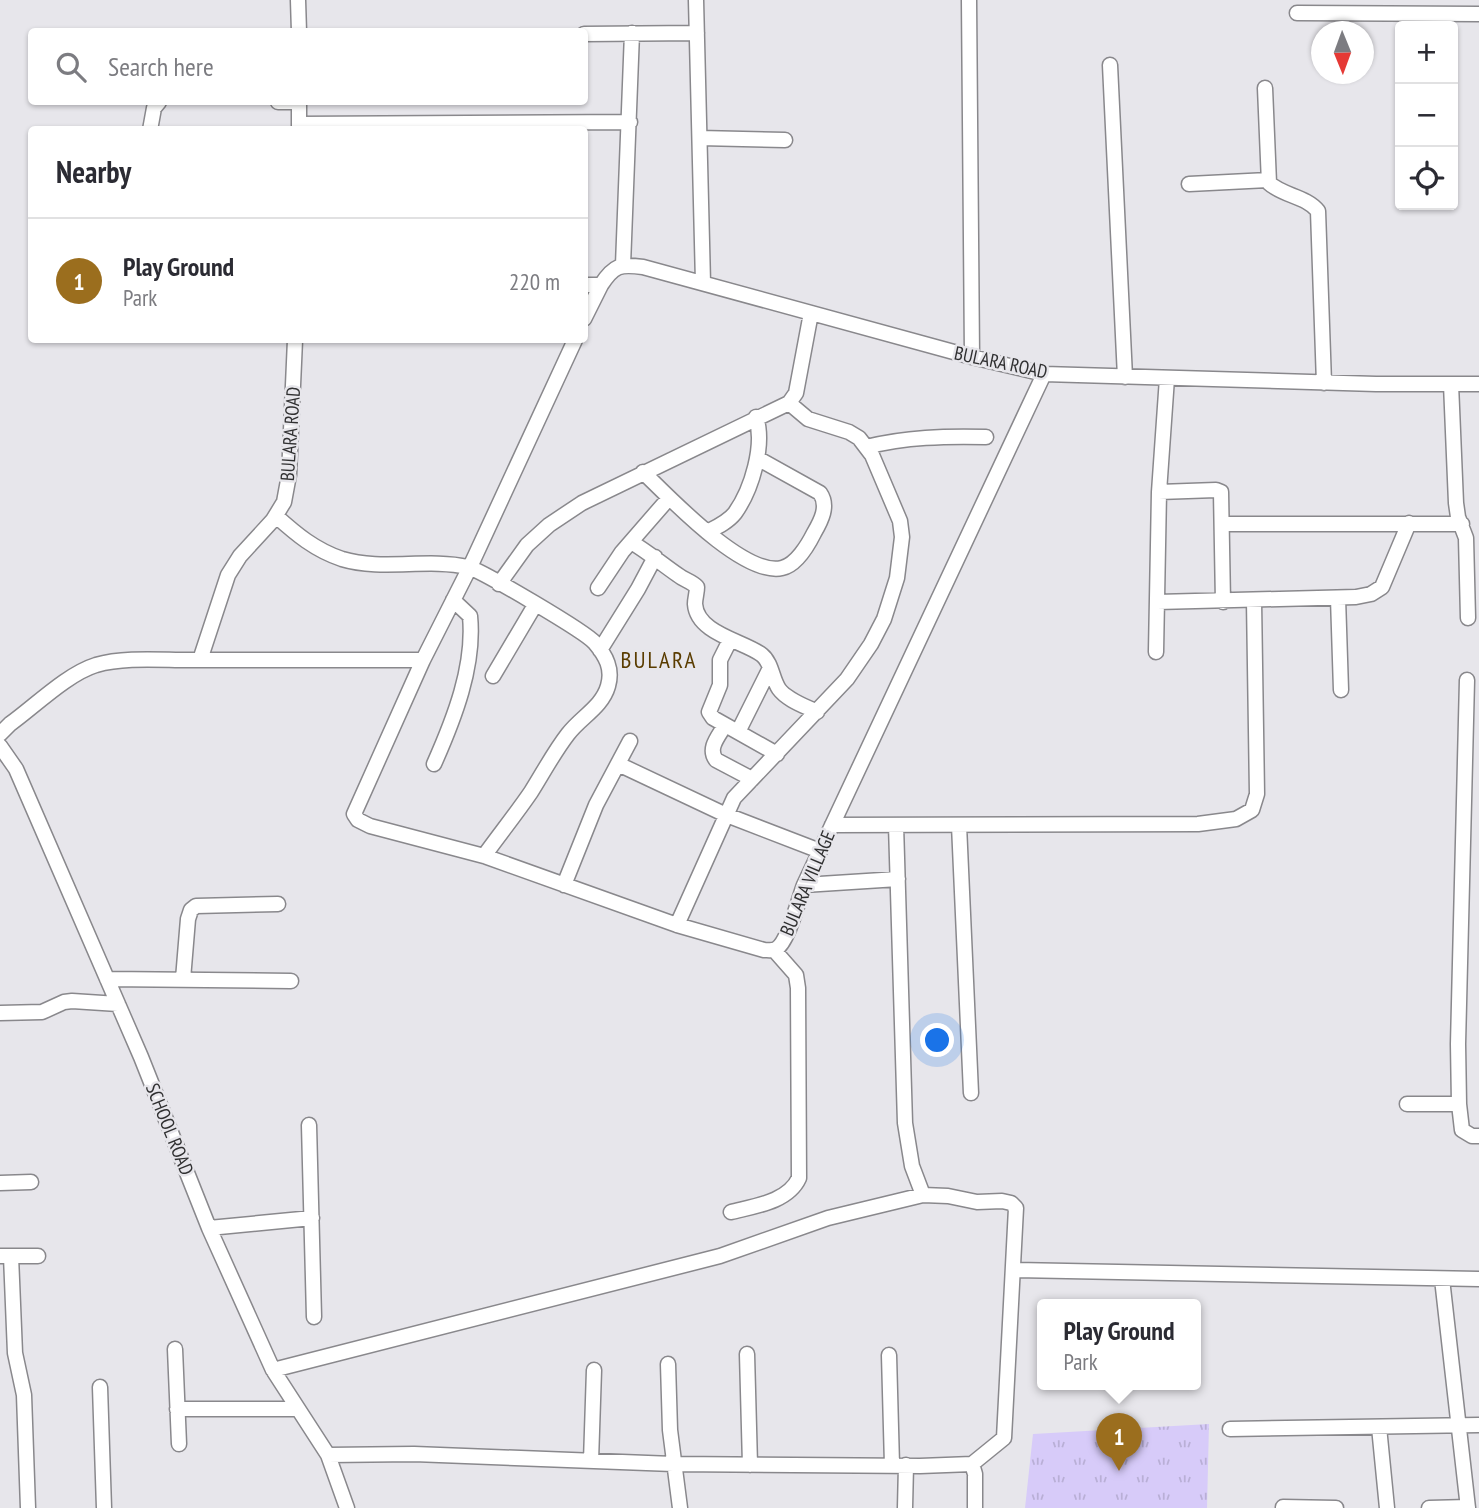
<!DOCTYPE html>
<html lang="en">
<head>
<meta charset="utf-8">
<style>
  :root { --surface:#fff; --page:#f7f7f7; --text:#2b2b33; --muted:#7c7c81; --line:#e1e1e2; --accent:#9b6e1e }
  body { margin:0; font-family:"PT Sans Narrow",sans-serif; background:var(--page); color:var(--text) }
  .controls { position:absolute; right:21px; top:21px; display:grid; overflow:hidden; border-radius:7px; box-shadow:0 2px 5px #0004 }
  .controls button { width:63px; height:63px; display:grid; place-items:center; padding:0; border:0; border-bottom:2px solid var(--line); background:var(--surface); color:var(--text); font:35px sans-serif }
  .compass { position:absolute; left:1311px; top:21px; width:63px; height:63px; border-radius:50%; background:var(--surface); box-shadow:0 2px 5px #0004; rotate:179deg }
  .you { position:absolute; left:938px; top:1041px; width:24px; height:24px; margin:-18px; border:5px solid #fff; border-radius:50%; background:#1a73e8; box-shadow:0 0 0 10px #1a73e833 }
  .badge { display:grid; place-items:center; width:46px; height:46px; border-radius:50%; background:var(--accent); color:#fff; font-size:23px; font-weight:700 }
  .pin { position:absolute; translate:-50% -58px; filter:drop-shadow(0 2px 4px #0008) }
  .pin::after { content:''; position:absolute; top:37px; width:24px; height:21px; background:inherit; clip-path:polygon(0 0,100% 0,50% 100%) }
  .popup { position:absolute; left:1037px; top:1299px; width:164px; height:91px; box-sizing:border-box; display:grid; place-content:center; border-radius:7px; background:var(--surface); filter:drop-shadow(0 2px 5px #0005); font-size:23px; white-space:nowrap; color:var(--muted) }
  .popup b { font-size:26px; color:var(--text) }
  .popup::after { content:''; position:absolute; left:50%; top:100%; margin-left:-14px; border:14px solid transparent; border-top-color:var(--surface) }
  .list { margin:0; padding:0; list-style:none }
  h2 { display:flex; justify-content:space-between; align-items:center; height:91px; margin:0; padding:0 28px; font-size:30px }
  h2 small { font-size:23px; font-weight:400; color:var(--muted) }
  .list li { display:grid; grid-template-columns:46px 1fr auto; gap:21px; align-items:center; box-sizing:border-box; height:126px; padding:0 28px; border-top:2px solid var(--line) }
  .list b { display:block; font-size:26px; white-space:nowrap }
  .list p { margin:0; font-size:23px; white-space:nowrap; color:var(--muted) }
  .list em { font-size:23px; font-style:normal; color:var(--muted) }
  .icon { flex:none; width:38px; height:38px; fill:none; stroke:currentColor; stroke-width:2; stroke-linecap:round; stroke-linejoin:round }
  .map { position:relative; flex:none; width:1479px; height:1508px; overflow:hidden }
  .search { position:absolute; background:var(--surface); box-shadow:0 2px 5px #0004; left:28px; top:28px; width:560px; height:77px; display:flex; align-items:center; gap:18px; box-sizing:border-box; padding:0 24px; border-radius:7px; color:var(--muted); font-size:26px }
  .panel { position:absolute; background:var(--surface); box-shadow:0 2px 5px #0004; left:28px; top:126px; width:560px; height:217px; border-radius:7px }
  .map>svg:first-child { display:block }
  .park { fill:url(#park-tufts) }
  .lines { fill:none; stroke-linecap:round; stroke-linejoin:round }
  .minor-casing { stroke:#89888c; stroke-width:17 }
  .minor { stroke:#fff; stroke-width:14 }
  .labels { text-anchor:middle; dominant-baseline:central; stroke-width:5; stroke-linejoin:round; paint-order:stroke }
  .street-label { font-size:19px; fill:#303031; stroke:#e7e6eb }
  .quarter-label { font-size:23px; letter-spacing:2px; fill:#5a3c00; stroke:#e7e6eb }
</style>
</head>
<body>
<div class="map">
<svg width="1479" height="1508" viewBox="0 0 1479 1508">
  <defs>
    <pattern id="park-tufts" width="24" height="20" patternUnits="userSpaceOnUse" patternTransform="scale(1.75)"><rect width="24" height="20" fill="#d7cbf9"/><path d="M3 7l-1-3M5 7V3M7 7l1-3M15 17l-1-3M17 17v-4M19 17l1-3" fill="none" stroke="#b9afd6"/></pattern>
  </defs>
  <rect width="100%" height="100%" fill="#e7e6eb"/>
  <path class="park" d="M1209 1424 1207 1508H1025L1033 1434Z"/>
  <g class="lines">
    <g class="minor-casing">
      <path id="minor" d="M298 0 299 32
        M696 0 703 283
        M969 0 972 357
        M1297 13 1479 14
        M584 34 697 33
        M1110 65 1125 377
        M1265 88 1269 183C1283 196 1306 196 1318 211L1324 383
        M278 102H299
        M299 124 630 122
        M150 130 154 108 159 102
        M299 130V102
        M700 138 785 140
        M1189 184 1268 180
        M623 265 632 33
        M584 285H601C614 265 620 264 643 267L972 357 1044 374 1376 384H1479
        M584 319 601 285
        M575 340 470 567 423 660 354 814 358 820 370 826 484 856 677 925 764 950C768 950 772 951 776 949 788 943 799 898 804 885L1044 374
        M1451 384 1456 503 1458 517 1466 538 1468 618
        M866 447C906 437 945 436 986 437
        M643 472C669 497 744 577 782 568 796 565 808 545 814 533 821 521 829 506 820 493L757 458
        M1159 492 1216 490 1221 492 1223 602
        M276 516C296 534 315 550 342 559 382 571 427 558 468 567 482 571 586 632 595 643 606 656 613 669 608 686 602 707 581 717 568 734 554 752 543 773 531 792 516 814 499 835 484 856
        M1223 524H1462
        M707 532C717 527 728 522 735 513 752 489 765 445 756 417
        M631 542C648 552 662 564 678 575 684 580 691 581 697 587 697 593 695 598 695 604 697 634 744 641 762 655 772 663 772 679 779 689 787 700 805 706 817 712
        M499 584 527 545 549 525 582 503 789 403 796 393 811 313
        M598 588 622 552 669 498
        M1338 598 1341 690
        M1157 602 1356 597 1371 594 1382 587 1409 523
        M730 640 720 660V685L709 712 713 718 777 754
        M600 650 638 589 655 557
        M1156 652 1159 492 1167 378
        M200 660H423
        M493 676 535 605
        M725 725C719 736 707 748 716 760L752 779
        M738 732 770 668
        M0 734 10 724C35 706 67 674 96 665 128 656 167 661 200 660L228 575 240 556 273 520 284 502 289 475 295 340
        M0 746 16 769 141 1057 209 1228 273 1370 328 1455 347 1508
        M434 764C454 719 475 666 470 616L453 600
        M618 764 724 814 820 851
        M832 825 1198 824 1236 819 1252 810 1257 794 1254 601
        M896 825 905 1123 912 1166 923 1195
        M959 825 971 1093
        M564 885 596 805 630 741
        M804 885 898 879
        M677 925 734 798 847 679 871 644 884 619 897 578 902 537 900 521 872 455 859 438 849 432 808 419 789 403
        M107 979 291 981
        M183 979 188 919 191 910 196 906 278 904
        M0 1013 42 1012 64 1002 72 1001 118 1004
        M1407 1104H1459L1462 1130 1472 1136H1479
        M1459 1104 1458 1044 1467 680
        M309 1125 314 1317
        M0 1183 31 1182
        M731 1212C755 1206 788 1202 799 1178L798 988 796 975 774 950
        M209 1228 312 1218
        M0 1256H38
        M11 1256 15 1353 24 1395 28 1508
        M1014 1270 1479 1279
        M1442 1279 1468 1508
        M175 1349 179 1444
        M747 1354 750 1465
        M889 1355 892 1465
        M668 1364 670 1430 680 1508
        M273 1370 720 1256 828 1218 923 1195 948 1196 977 1202 1002 1201 1011 1203 1016 1208 1004 1438 972 1464 920 1466 673 1464 414 1454 328 1455
        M100 1387 104 1508
        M177 1409H298
        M1379 1427 1387 1508
        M1230 1429 1479 1425
        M591 1461 594 1370
        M972 1464 975 1474V1508
        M1283 1507 1336 1508
        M905 1508 906 1465
        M1429 1508 1468 1507"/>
    </g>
    <use href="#minor" class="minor"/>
  </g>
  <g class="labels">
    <g class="street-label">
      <text transform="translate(1001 362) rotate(12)">BULARA ROAD</text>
      <text transform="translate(290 434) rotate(-86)">BULARA ROAD</text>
      <text transform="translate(807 883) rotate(-67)">BULARA VILLAGE</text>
      <text transform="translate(170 1129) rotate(68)">SCHOOL ROAD</text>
    </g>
    <g class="quarter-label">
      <text x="659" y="659">BULARA</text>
    </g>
  </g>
</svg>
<div class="controls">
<button>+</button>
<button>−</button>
<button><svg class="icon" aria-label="locate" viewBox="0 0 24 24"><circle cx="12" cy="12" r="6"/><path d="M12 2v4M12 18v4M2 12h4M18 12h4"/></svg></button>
</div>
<svg class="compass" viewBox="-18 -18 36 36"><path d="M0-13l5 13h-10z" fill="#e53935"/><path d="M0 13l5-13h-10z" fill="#7c7c81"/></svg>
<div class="you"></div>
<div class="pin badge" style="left:1119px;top:1471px">1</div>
<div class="popup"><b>Play Ground</b>Park</div>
<div class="search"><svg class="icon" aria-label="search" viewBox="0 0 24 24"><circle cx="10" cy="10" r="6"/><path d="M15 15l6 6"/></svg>Search here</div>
<section class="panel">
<h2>Nearby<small></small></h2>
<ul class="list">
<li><span class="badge">1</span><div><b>Play Ground</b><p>Park</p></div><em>220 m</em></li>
</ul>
</section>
</div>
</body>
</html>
